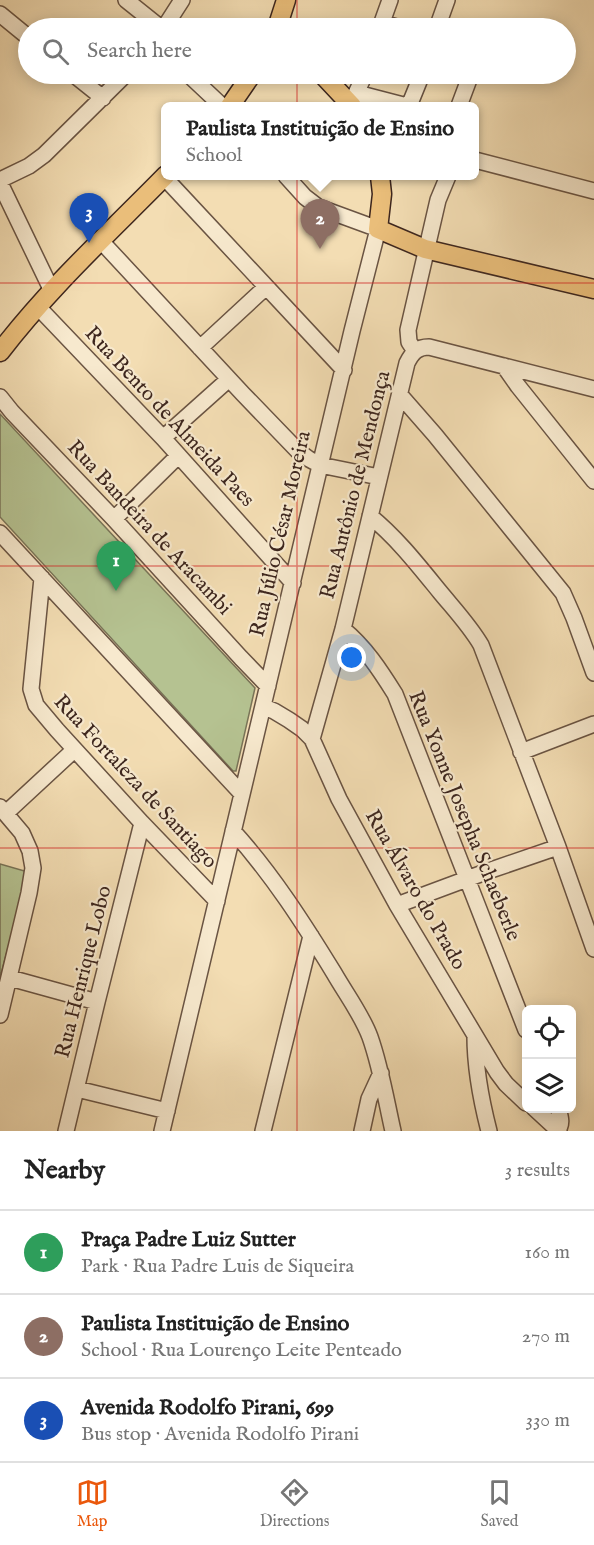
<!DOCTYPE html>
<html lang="en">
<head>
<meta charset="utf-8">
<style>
  :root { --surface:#fff; --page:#f6f6f6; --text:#222; --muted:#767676; --line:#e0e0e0; --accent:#ea580c }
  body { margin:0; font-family:"IM FELL English",serif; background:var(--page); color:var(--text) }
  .controls { position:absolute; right:18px; bottom:18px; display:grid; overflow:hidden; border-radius:9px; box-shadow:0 3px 15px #0003 }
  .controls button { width:54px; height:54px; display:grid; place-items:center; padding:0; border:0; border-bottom:2px solid var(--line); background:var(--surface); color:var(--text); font:30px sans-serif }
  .you { position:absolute; left:352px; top:658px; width:21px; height:21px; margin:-15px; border:4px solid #fff; border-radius:50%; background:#1a73e8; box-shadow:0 0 0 9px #1a73e833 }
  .badge { display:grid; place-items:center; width:39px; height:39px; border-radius:50%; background:var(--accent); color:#fff; font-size:20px; font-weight:700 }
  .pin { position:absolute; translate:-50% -50px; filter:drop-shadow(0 2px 3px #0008) }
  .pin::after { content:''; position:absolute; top:32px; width:21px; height:18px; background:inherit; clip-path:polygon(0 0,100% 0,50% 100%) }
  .popup { position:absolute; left:161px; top:102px; width:318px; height:78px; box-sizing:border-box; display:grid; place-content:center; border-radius:9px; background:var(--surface); filter:drop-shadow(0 2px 4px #0005); font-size:20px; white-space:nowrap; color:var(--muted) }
  .popup b { font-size:22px; color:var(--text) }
  .popup::after { content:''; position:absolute; left:50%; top:100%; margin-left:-12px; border:12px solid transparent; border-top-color:var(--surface) }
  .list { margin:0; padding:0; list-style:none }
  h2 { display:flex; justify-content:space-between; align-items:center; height:78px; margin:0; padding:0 24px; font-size:26px }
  h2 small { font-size:20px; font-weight:400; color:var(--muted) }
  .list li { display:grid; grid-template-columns:39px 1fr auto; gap:18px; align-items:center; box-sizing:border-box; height:84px; padding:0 24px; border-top:2px solid var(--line) }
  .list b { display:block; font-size:22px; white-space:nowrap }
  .list p { margin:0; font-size:20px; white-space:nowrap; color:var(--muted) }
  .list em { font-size:20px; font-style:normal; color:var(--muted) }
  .icon { flex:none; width:33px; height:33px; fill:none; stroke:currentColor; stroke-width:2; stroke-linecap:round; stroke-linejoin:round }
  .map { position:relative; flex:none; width:594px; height:1131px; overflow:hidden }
  .search { position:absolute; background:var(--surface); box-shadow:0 3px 15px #0003; left:18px; right:18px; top:18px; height:66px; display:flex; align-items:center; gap:15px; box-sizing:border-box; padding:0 21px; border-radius:33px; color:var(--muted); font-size:22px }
  .sheet { height:330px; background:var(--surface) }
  nav { display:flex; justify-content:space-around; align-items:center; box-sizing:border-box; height:84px; border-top:2px solid var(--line); background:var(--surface); font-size:16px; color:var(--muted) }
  nav a { display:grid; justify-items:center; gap:3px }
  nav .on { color:var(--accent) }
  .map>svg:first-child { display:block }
  .green { fill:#b5c291; stroke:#797458; stroke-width:1.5 }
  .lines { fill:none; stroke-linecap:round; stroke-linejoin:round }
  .minor-casing { stroke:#6a5443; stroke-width:18 }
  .major-casing { stroke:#3d261e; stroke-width:21 }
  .minor { stroke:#f7e9ce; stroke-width:15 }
  .major { stroke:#eabe7a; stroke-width:18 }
  .grid { fill:none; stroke:#d62828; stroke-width:1.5; stroke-opacity:0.55 }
  .labels { text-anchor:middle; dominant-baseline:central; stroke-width:4.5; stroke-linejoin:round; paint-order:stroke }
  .street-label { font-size:21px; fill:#3d261e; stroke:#f7e9ce }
</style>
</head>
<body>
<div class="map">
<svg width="594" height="1131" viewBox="0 0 594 1131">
  <rect width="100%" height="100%" fill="#f3ddb3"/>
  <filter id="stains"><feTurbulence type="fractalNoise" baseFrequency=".00333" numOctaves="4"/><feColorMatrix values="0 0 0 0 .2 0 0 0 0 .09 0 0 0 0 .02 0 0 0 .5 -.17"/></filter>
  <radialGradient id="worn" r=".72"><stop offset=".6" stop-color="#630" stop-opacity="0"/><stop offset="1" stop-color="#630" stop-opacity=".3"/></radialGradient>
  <path class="green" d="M0 414 255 688 236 771H233L0 517Z
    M0 864 28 872 0 978Z"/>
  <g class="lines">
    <g class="minor-casing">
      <path id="minor" d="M126 0 161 28
        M0 14 28 37
        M382 23 400 28
        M164 28 182 0
        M380 28 390 0
        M437 28 447 0
        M73 74 103 98
        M188 74 222 106
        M357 93 407 106
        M352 102 365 74
        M409 106 422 74
        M459 106 471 74
        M475 160 594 191
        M164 177 344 370
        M0 180 29 166 44 155 126 74
        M0 183 52 291
        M101 241 243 394 298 451 309 459 320 465 379 477
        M38 307 163 438 293 583
        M200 348 266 287
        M415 351 409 342 408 330 438 200 448 176
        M504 366 518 386 594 481
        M400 395 435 435 563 593 574 618 594 673
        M0 397 12 412 114 519 241 658 268 686
        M163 438 229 379
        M370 516C397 538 418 565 440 592 454 609 470 626 481 645L558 847 594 949
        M114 519 178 456
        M0 533 242 794
        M42 578 31 689 36 705 57 730 142 823 217 901
        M343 629C365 647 380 670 395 694L526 1030
        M264 707 274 711 289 720 302 729 312 739 339 799 397 905 497 1072 506 1084 526 1103
        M312 739 343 629 407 363C412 353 417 347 429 347L594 389
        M521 752 594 724
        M0 807 22 833 30 851 33 868 29 893 0 1015
        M6 813 74 750
        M233 831C272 874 304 924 334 973 346 994 362 1015 370 1037 381 1068 386 1100 393 1131
        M397 905 491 870 558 847
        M10 978 97 1002
        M475 1036C475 1069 481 1100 489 1131
        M77 1089 167 1111
        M534 1108 559 1131
        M558 1108C560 1116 563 1123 558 1130
        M66 1131 97 1002 142 823
        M162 1131 352 331 378 229 318 207 305 197 286 176
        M263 1131 311 936
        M362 1131 369 1099 381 1073"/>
    </g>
    <g class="major-casing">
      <path id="major" d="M277 28 286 0
        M322 74 352 106
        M230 106 252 74
        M380 176 382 194 378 229 425 249 594 289
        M0 352C49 288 109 233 166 175"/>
    </g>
    <use href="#minor" class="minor"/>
    <use href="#major" class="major"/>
  </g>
  <path class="grid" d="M297 0V28M297 74V1131M0 283H594M0 566H594M0 848H594"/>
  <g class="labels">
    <g class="street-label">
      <text transform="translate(169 417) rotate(47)">Rua Bento de Almeida Paes</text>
      <text transform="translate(356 485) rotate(-76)">Rua Antônio de Mendonça</text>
      <text transform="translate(149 528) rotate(47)">Rua Bandeira de Aracambi</text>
      <text transform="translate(281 534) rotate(-77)">Rua Júlio César Moreira</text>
      <text transform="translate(135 782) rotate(47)">Rua Fortaleza de Santiago</text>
      <text transform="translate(464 816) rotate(68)">Rua Yonne Josepha Schaeberle</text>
      <text transform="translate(415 890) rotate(60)">Rua Álvaro do Prado</text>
      <text transform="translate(84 972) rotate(-76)">Rua Henrique Lobo</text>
    </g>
  </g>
  <rect width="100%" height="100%" filter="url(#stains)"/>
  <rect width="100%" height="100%" fill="url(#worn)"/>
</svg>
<div class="controls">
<button><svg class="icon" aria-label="locate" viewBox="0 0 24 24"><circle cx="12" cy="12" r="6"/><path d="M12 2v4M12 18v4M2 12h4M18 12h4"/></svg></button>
<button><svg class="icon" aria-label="layers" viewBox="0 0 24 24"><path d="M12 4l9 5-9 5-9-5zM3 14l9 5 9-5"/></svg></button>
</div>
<div class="you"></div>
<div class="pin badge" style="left:116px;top:591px;background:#2e9e5b">1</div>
<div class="pin badge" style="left:320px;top:249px;background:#8d6e63">2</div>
<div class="popup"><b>Paulista Instituição de Ensino</b>School</div>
<div class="pin badge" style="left:89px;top:243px;background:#1a4fb4">3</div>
<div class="search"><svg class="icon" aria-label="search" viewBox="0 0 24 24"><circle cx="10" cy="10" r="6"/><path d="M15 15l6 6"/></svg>Search here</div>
</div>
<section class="sheet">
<h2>Nearby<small>3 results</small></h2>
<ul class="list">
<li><span class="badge" style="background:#2e9e5b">1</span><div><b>Praça Padre Luiz Sutter</b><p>Park · Rua Padre Luis de Siqueira</p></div><em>160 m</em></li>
<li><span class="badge" style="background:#8d6e63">2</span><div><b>Paulista Instituição de Ensino</b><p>School · Rua Lourenço Leite Penteado</p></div><em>270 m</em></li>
<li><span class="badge" style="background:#1a4fb4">3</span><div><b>Avenida Rodolfo Pirani, 699</b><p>Bus stop · Avenida Rodolfo Pirani</p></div><em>330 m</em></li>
</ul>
</section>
<nav>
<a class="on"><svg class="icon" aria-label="map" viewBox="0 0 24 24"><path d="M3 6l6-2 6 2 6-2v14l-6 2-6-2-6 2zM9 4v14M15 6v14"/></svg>Map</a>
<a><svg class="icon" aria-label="directions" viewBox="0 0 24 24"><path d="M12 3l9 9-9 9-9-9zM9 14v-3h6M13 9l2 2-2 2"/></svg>Directions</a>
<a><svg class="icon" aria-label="saved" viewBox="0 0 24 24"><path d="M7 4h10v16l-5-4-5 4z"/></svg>Saved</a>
</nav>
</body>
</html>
